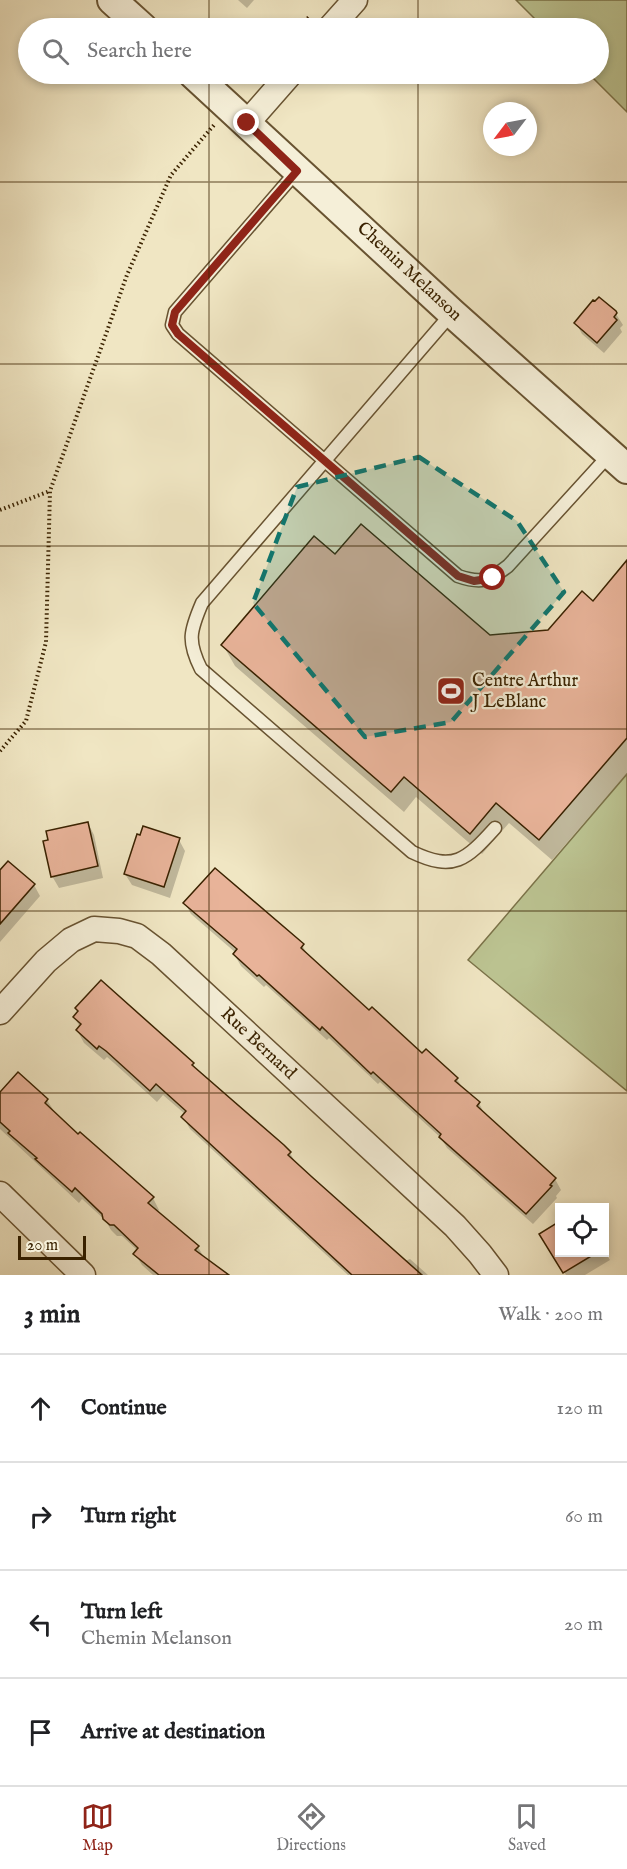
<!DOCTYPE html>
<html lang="en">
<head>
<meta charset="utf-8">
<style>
  :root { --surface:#fff; --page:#f6f6f6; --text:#202124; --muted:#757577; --line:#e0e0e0; --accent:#8f2418 }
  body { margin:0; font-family:"IM FELL English",serif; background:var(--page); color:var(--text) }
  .controls { position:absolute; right:18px; bottom:18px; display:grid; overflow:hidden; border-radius:0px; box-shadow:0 3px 9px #0003 }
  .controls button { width:54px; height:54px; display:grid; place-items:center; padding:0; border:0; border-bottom:2px solid var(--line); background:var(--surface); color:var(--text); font:30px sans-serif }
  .compass { position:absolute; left:483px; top:102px; width:54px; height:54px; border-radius:50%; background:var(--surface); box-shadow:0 3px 9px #0003; rotate:238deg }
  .scale { position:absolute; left:18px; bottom:15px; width:68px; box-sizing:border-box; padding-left:6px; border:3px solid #3a2200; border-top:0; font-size:16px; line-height:21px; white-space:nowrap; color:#3a2200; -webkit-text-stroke:4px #f5efd8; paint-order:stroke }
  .stop { position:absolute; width:18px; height:18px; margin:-14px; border:4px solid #8f2418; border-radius:50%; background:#fff }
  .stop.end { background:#8f2418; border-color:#fff; box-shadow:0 2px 6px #0008 }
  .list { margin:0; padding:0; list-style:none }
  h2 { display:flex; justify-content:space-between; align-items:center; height:78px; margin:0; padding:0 24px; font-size:26px }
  h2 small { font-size:20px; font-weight:400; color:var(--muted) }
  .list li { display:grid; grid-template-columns:39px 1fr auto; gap:18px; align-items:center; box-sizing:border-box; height:108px; padding:0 24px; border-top:2px solid var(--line) }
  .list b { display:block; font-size:22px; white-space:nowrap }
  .list p { margin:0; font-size:20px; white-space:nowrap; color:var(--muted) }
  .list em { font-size:20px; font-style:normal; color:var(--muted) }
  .icon { flex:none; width:33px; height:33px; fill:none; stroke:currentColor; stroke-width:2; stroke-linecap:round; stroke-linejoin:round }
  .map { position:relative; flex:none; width:627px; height:1275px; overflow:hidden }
  .search { position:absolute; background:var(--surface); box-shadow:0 3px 9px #0003; left:18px; right:18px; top:18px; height:66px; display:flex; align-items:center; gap:15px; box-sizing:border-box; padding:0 21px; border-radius:33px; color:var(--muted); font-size:22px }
  .sheet { height:510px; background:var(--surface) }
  nav { display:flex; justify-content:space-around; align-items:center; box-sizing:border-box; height:84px; border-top:2px solid var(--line); background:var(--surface); font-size:16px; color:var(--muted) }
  nav a { display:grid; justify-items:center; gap:3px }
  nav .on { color:var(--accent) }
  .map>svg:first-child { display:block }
  .green { fill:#bcc492; stroke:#7b7349; stroke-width:1.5 }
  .shadow { fill:#0003 }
  .building { fill:#e8b399; stroke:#3a2200; stroke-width:1.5 }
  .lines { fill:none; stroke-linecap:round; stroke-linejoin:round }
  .service-casing { stroke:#685331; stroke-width:15 }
  .minor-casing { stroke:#685331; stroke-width:27 }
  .tertiary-casing { stroke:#685331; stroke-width:32 }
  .path { stroke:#3a2200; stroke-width:4; stroke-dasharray:1.5 3; stroke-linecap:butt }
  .service { stroke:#f5efd8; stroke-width:12 }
  .minor { stroke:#f5efd8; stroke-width:24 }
  .tertiary { stroke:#f5efd8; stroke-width:28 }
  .route { stroke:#8f2418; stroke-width:8 }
  .marked { fill:#0f766e; fill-opacity:0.2; stroke:#0f766e; stroke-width:4.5; stroke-dasharray:12 8; stroke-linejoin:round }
  .grid { fill:none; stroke:#3a2200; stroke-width:1.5; stroke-opacity:0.55 }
  .labels { text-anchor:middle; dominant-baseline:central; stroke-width:4.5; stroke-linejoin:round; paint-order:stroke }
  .street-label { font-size:18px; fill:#3a2200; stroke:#f5efd8 }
  .poi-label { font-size:18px; fill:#3a2200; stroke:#f5efd8; text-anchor:start }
</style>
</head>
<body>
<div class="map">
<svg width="627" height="1275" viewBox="0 0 627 1275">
  <rect width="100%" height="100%" fill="#f0e6c3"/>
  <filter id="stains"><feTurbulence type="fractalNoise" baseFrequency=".00333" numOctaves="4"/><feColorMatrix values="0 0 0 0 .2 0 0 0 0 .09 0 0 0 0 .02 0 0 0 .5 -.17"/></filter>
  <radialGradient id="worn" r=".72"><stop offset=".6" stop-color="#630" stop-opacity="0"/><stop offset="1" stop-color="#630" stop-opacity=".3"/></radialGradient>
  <path class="green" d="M516 0H627V112L589 74H598V28H544Z
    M627 774V1091L468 960Z"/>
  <path class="shadow" d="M238 0H254L247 8Z
    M616 314 623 325 620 328 622 332 604 353 582 334 576 323Z
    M335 557 489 636 549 632 627 579V773L552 860 509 823 482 854 416 797 404 812 235 666 223 645Z
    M88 823 94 835 103 878 59 888 52 876Z
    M179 840 185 851 170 898 132 885 125 874Z
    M0 872 34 885 40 896 0 942Z
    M185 903 302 945 309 957 369 1012 423 1055 457 1079 464 1090 479 1103 485 1115 555 1179 561 1190 556 1196 557 1198 533 1224 447 1148 441 1138 380 1082 378 1084 329 1038 327 1040 266 985 264 987 241 966 234 954 236 953 191 914Z
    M74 1017 193 1064 198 1072 290 1153 297 1165 405 1261 410 1259 428 1275H348L190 1129 183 1117 185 1114 163 1095 157 1102 114 1063 107 1057 104 1060 84 1043 77 1030 80 1027Z
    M0 1095 47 1100 54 1111 52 1112 153 1198 159 1210 157 1212 198 1247 205 1259 226 1275H153L142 1265 135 1254 138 1251 122 1236H117L111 1230 105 1220 82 1199 79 1203 0 1129Z
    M547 1245 560 1252H604V1251L610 1260 585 1275H566Z"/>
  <path class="building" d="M599 297 616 311 617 313 614 317 617 320 597 343 574 323 593 300 595 301Z
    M361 524 490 635 548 630 582 591 593 601 627 560V738L539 840 496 803 470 834 404 777 391 792 221 645 314 536 335 554Z
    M88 822 98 866 51 877 43 841 48 840 46 831Z
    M143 826 180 838 164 887 124 874 137 834 140 835Z
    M8 861 35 884 0 924V870Z
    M215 868 304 944 301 948 369 1010 372 1007 422 1053 426 1049 458 1078 455 1081 480 1102 477 1106 556 1178 550 1185 552 1186 526 1214 439 1137 441 1134 373 1072 371 1074 322 1027 320 1030 259 975 257 976 233 954 237 949 183 903Z
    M101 980 194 1063 192 1065 284 1145 291 1152 288 1155 312 1177 422 1275H352L181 1117 186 1111 156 1084 150 1091 106 1051 99 1046 97 1049 76 1030 81 1024 73 1017 78 1011 75 1008Z
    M18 1072 48 1099 45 1103 78 1134 80 1132 154 1197 148 1203 199 1246 195 1250 229 1275H159L133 1254 138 1248 114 1225H110L103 1219 102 1214 75 1188 72 1192 35 1159 37 1158 8 1133 10 1131 0 1122V1092Z
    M560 1221V1252H598L563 1273 539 1234Z"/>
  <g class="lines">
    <g class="service-casing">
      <path id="service" d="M297 171 175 312 172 325 178 334 458 576C481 584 489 581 508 566L610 454
        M452 313 202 603C190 631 187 641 201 669L412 852C454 872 466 860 495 828"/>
    </g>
    <g class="minor-casing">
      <path id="minor" d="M330 28 355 0
        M247 123 290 74
        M0 1012 46 961 71 940 94 929 119 931 137 936 161 954 455 1226 480 1254 496 1275
        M0 1194 83 1275"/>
    </g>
    <g class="tertiary-casing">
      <path id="tertiary" d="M112 0 143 28
        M193 74 452 313 627 469"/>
    </g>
    <path class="path" d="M298 28 309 17
      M0 510 50 491
      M0 751 26 721 46 642 50 491 127 275 171 175 214 125"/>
    <use href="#service" class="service"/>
    <use href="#minor" class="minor"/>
    <use href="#tertiary" class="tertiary"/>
  </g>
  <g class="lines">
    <path class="route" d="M247 123 297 171 175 312 172 325 178 334 458 576 474 581 493 578"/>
  </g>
  <path class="marked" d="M419 457 517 521 564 592 451 722 365 737 253 603 297 487Z"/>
  <path class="grid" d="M209 0V28M418 0V28M209 74V1275M418 74V1275M0 182H627M0 364H627M0 546H627M0 729H627M0 911H627M0 1093H627"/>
  <defs>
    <g id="stadium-square" transform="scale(1.5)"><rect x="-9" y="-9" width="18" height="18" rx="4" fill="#8f2418" stroke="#f5efd8"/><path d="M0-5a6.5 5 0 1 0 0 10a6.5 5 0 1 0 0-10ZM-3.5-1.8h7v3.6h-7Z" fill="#fff"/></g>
  </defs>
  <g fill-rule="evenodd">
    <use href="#stadium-square" x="451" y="691"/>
  </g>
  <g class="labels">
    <g class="street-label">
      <text transform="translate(409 272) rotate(43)">Chemin Melanson</text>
      <text transform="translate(258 1044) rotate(43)">Rue Bernard</text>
    </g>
    <g class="poi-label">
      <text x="472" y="681">Centre Arthur<tspan x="472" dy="21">J LeBlanc</tspan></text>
    </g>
  </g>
  <rect width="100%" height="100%" filter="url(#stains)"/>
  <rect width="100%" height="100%" fill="url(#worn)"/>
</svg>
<div class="controls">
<button><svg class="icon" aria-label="locate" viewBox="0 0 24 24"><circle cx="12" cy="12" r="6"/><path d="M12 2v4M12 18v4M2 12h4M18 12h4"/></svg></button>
</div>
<svg class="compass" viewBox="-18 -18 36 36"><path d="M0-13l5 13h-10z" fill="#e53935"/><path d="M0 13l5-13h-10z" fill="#757577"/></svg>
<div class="scale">20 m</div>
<div class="stop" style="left:493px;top:578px"></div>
<div class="stop end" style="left:247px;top:123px"></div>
<div class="search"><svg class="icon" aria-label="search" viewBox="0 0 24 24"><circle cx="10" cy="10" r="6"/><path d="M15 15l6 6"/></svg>Search here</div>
</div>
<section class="sheet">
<h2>3 min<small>Walk · 200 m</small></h2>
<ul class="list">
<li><svg class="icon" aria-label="ahead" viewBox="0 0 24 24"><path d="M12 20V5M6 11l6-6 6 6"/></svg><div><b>Continue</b></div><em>120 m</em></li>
<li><svg class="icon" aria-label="right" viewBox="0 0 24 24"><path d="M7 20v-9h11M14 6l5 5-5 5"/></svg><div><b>Turn right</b></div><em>60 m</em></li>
<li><svg class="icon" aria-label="left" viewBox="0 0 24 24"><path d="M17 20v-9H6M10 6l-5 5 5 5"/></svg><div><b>Turn left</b><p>Chemin Melanson</p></div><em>20 m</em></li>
<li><svg class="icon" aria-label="arrive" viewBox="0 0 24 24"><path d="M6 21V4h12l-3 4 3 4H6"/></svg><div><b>Arrive at destination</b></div></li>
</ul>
</section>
<nav>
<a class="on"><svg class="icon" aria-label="map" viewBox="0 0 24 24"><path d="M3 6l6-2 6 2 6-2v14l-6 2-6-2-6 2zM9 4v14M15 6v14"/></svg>Map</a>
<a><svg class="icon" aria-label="directions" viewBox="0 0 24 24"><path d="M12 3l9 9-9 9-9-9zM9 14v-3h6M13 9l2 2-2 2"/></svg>Directions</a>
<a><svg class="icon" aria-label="saved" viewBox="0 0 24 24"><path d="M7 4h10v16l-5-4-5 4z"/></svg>Saved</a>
</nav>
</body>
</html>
